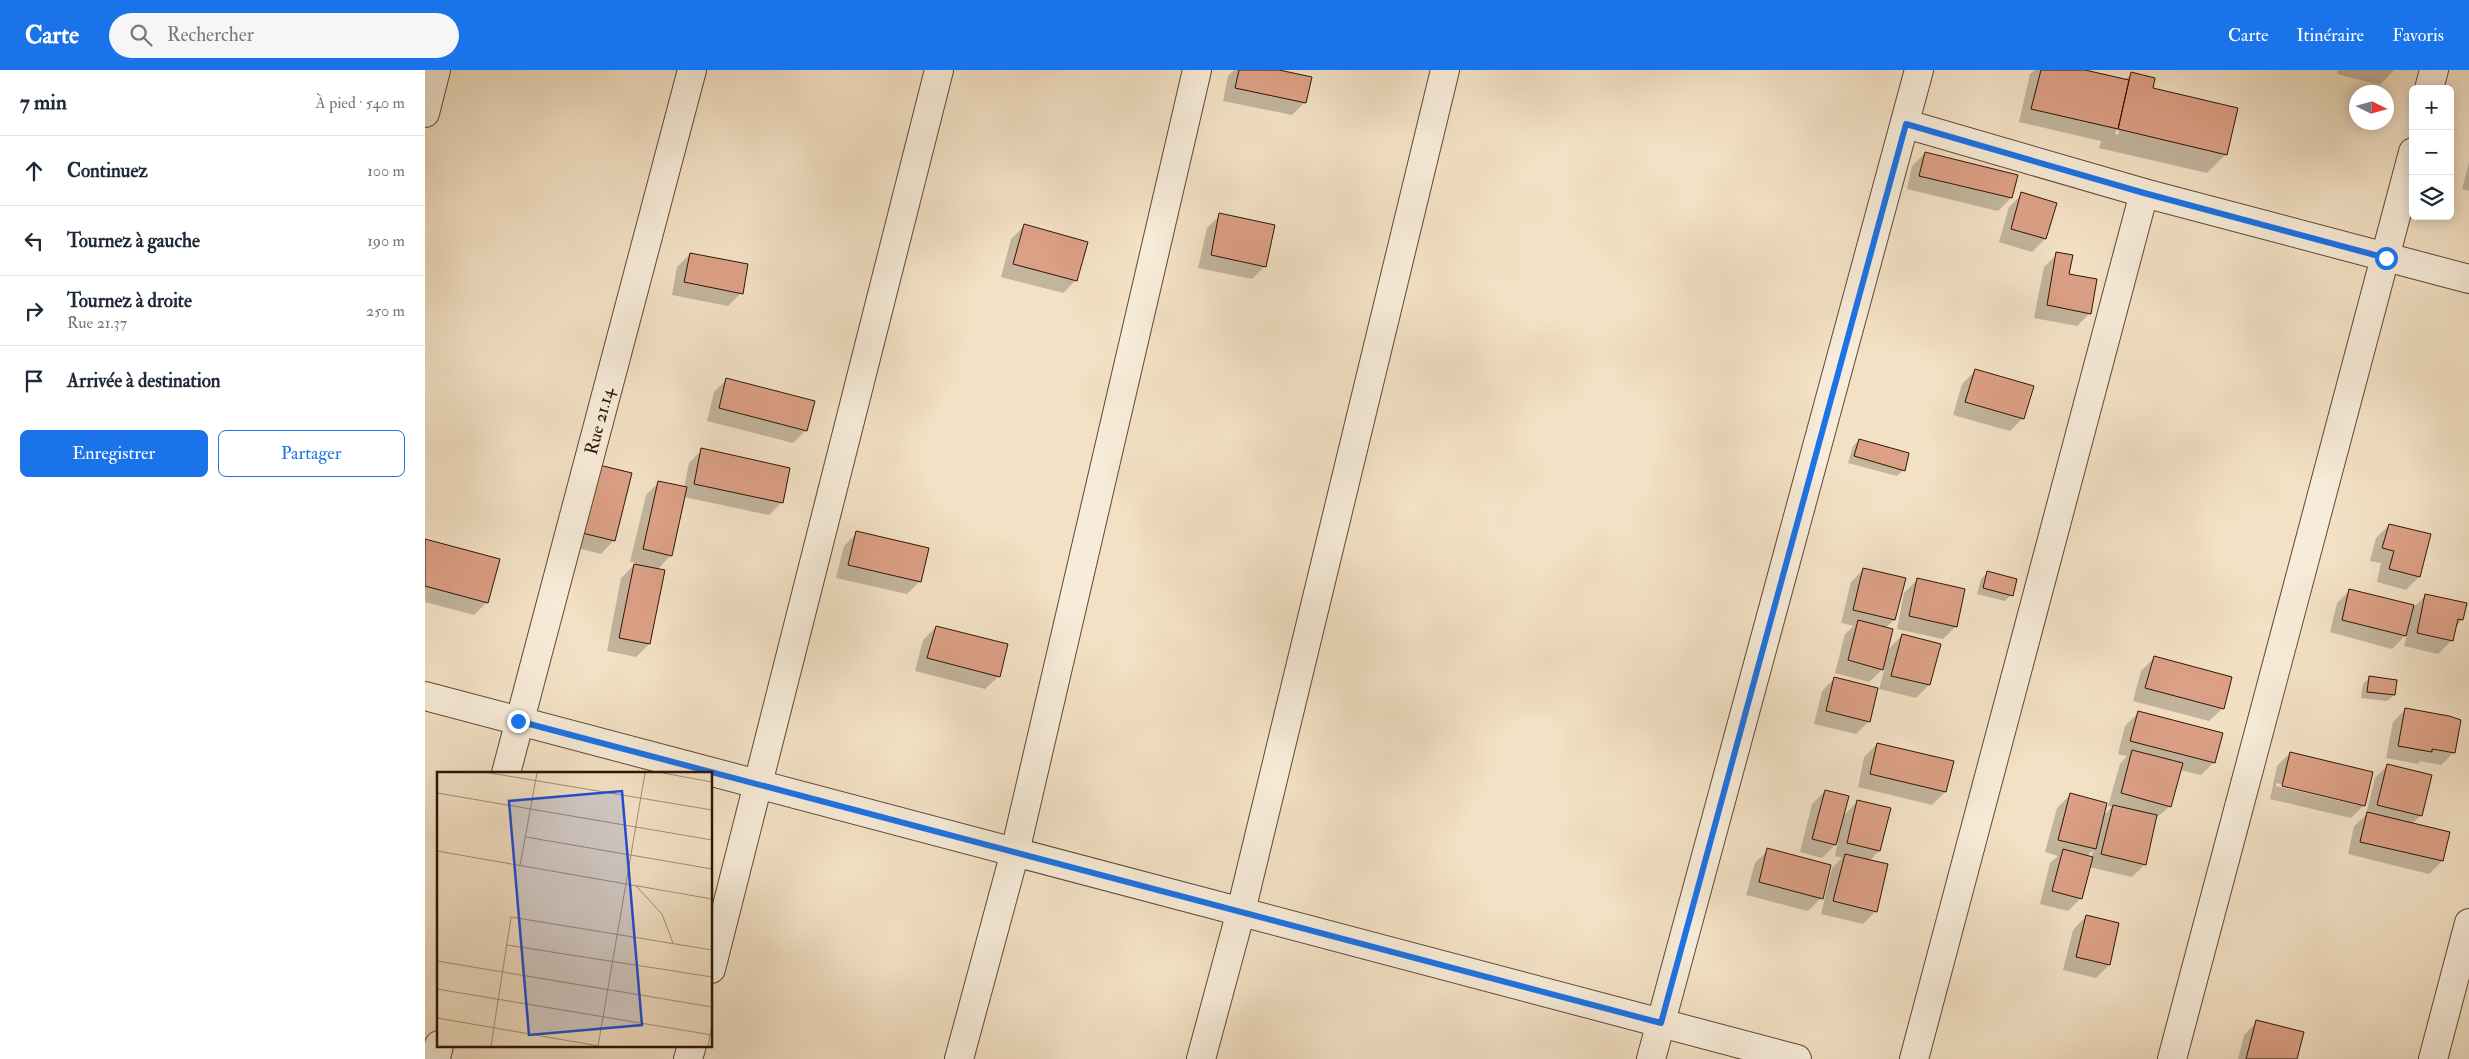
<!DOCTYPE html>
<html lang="fr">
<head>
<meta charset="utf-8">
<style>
  :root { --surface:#fff; --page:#f6f6f7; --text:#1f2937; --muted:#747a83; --line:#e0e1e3; --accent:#1a73e8 }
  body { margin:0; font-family:"IM FELL Double Pica",serif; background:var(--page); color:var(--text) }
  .controls { position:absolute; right:15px; top:15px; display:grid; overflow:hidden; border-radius:8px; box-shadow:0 2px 12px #0003 }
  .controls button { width:45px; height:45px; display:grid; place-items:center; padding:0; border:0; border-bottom:1px solid var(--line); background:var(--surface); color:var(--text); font:25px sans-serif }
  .compass { position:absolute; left:1924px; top:15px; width:45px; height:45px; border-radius:50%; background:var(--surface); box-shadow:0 2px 12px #0003; rotate:95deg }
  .stop { position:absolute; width:15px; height:15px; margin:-11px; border:4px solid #1a73e8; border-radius:50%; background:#fff }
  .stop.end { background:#1a73e8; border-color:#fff; box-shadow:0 1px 5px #0008 }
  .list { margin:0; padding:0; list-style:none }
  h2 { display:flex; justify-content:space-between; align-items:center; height:65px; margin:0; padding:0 20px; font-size:21px }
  h2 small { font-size:16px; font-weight:400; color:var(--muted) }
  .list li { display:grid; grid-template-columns:32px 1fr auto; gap:15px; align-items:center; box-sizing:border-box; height:70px; padding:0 20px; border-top:1px solid var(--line) }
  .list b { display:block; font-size:19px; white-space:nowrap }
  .list p { margin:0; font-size:16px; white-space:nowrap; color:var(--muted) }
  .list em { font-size:16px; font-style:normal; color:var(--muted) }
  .actions { display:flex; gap:10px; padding:15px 20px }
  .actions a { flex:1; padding:11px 0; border:1px solid var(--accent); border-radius:8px; text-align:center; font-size:18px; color:var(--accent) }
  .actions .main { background:var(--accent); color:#fff }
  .icon { flex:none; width:28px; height:28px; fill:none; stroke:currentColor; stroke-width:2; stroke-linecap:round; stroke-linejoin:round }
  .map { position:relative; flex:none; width:2044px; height:989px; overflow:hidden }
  header { display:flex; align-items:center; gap:30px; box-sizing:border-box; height:70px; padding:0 25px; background:var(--accent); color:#fff }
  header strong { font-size:24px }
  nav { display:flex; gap:28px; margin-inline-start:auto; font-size:18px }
  .search { width:350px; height:45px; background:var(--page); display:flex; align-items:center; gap:12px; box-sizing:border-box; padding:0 18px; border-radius:28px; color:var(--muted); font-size:19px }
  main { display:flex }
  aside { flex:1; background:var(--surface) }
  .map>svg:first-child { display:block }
  .shadow { fill:#0003; fill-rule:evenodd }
  .building { fill:#dca086; stroke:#2e1503 }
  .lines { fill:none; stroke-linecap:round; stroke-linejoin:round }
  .street-casing { stroke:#5f4834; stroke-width:30 }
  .street { stroke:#f7ecd9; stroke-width:28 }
  .route { stroke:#1a73e8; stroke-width:6 }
  .labels { text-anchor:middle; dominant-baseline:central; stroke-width:4; stroke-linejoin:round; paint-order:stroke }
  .street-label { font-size:18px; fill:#2e1503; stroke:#f7ecd9 }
  .inset-road { fill:none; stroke:#a48f77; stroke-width:1 }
  .view { fill:#1d4ed8; fill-opacity:0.15; stroke:#1d4ed8; stroke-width:2.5 }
  .inset-edge { fill:none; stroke:#2e1503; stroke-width:2.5 }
</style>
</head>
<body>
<header>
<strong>Carte</strong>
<div class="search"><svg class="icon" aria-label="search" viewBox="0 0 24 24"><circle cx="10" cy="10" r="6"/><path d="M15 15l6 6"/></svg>Rechercher</div>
<nav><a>Carte</a><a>Itinéraire</a><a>Favoris</a></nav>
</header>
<main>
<aside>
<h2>7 min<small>À pied · 540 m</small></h2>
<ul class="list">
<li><svg class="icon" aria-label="ahead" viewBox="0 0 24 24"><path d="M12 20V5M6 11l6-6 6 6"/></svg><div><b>Continuez</b></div><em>100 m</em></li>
<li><svg class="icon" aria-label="left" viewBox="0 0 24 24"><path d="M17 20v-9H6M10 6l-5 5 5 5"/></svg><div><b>Tournez à gauche</b></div><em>190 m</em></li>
<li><svg class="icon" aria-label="right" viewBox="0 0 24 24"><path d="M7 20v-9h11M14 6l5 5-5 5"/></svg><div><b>Tournez à droite</b><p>Rue 21.37</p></div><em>250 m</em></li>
<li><svg class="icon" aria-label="arrive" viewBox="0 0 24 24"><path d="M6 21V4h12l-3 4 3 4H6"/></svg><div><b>Arrivée à destination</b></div></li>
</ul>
<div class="actions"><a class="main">Enregistrer</a><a>Partager</a></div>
</aside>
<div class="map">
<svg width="2044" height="989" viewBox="0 0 2044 989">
  <rect width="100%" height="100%" fill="#f3e1c5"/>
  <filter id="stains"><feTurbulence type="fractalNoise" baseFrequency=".004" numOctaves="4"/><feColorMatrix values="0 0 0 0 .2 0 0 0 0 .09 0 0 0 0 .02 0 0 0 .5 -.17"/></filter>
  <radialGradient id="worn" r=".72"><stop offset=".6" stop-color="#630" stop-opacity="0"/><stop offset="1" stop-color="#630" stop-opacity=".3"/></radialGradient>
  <path class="shadow" d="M809 0H848L880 32 867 45 798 31 803 6Z
    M1610 0H1655L1699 11 1707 3 1801 84 1782 103 1674 78 1676 71 1594 52 1605 4ZM1701 19H1703L1693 65 1690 64Z
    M1913 0H1969L1955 15 1912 4Z
    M1500 83 1586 128 1573 141 1482 119 1487 96Z
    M2044 92V121L2037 119Z
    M1597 124 1620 169 1607 182 1574 172 1584 137Z
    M795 145 840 196 827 209 773 198 782 158Z
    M599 156 651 210 638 223 576 207 586 169Z
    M265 184 316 223 303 236 247 225 252 197Z
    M1632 184 1665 243 1652 256 1609 248 1619 197Z
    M1550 301 1598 348 1585 361 1528 345 1537 314Z
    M302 309 381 360 368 373 282 351 289 322Z
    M1434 370 1478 400 1472 406 1423 393 1428 376Z
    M277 380 357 432 344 445 259 427 246 485 232 500 224 574 211 587 182 581 196 508 211 493 205 492 221 425 234 412 259 418 264 393Z
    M157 408 189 470 176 484 141 475Z
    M1964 455 2004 465 1994 507 1981 520 1952 512 1956 493 1945 491 1951 468Z
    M432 463 495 511 482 524 411 508 419 476Z
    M0 470 62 532 49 545 0 532Z
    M1439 499 1469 550 1460 558 1462 581 1477 565 1504 615 1491 628 1454 619 1460 597 1444 612 1410 603 1420 564 1429 556 1416 553 1426 512Z
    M1562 503 1586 525 1580 531 1552 524 1556 509Z
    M1492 510 1531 556 1518 569 1472 559 1479 523Z
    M1925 520 1990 536 2001 525 2037 550 2030 558 2026 571 2013 584 1979 576 1982 564 1967 579 1905 562 1912 533Z
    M511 557 574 606 560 619 490 601 498 570Z
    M1729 588 1798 638 1784 651 1708 631 1716 601Z
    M1410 608 1444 651 1431 664 1389 654 1397 621Z
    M1944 608 1969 625 1962 631 1936 628 1938 614Z
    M1981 639 2029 682 2016 695 1995 691 1993 694 1961 688 1968 652Z
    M1713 643 1789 692 1776 705 1755 700 1745 736 1730 749 1720 794 1707 807 1664 797 1656 828 1643 841 1615 834 1625 793 1633 786 1620 782 1632 738 1645 725 1677 747 1687 737 1683 736 1695 694 1702 686 1693 684 1700 656ZM1668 780 1666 788 1662 786Z
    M1452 674 1520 722 1507 735 1433 717 1439 687Z
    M1865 683 1939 735 1926 748 1845 729 1852 696ZM1851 713 1932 733V735L1851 716Z
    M1963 695 1996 745 1987 754 2017 791 2004 804 1923 784 1929 756 1941 745 1950 708Z
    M1400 721 1418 746 1433 731 1454 781 1444 791 1451 841 1438 854 1396 844 1407 798 1417 788 1410 786 1413 772 1397 788 1375 782 1387 734Z
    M1343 780 1396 828 1383 841 1321 825 1330 793Z
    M1661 846 1684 895 1671 908 1638 900 1648 860Z
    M1832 952 1871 989H1813L1819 965Z"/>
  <path class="building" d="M814 0H854L887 7 881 33 810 18Z
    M1616 0H1660L1704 10 1693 59 1606 39Z
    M1706 2 1730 8 1728 18 1813 38 1802 85 1693 59Z
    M1500 82 1593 105 1587 128 1494 106Z
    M1596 122 1632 133 1621 169 1586 159Z
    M794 143 850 155 841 197 786 185Z
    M599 154 663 172 652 211 588 194Z
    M1631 182 1648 185 1644 204 1672 209 1666 244 1622 235Z
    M265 183 323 194 318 224 259 212Z
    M1550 299 1609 316 1599 349 1540 332Z
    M301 308 390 331 382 361 294 338Z
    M1434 369 1484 383 1480 401 1429 386Z
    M276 378 365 398 358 433 269 414Z
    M170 394 207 403 190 471 153 462Z
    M233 411 262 417 247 486 218 479Z
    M1964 454 2006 464 1995 507 1964 499 1969 481 1957 478Z
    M431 461 504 478 496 512 423 495Z
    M0 469 75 489 63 533 0 516Z
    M209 494 240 500 225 574 194 568Z
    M1438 498 1481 508 1470 550 1428 540Z
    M1562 501 1592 509 1588 526 1558 518Z
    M1492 508 1540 519 1532 557 1484 546Z
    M1924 519 1989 535 1981 566 1917 550Z
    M2000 524 2042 533 2038 550 2033 549 2028 571 1992 563Z
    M1433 550 1468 559 1458 600 1423 590Z
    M511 556 583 574 575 607 502 588Z
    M1477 564 1516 574 1505 615 1466 606Z
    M1729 586 1807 607 1799 639 1720 618Z
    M1944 606 1972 610 1970 625 1942 622Z
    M1409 607 1453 618 1445 652 1401 641Z
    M1980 638 2024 646 2036 650 2030 683 2007 679V682L1973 676Z
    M1713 641 1798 663 1790 693 1705 671Z
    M1452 673 1529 691 1521 722 1445 704Z
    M1707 680 1758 693 1746 737 1696 723Z
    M1865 682 1948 702 1940 736 1857 716Z
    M1962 694 2007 705 1997 746 1952 735Z
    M1400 720 1424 726 1411 775 1387 769Z
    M1645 723 1682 733 1671 779 1633 770Z
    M1432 730 1466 738 1455 781 1422 773Z
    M1688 735 1732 745 1721 795 1676 784Z
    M1942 742 2025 762 2018 791 1935 772Z
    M1342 778 1406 795 1398 829 1334 812Z
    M1638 779 1668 787 1657 829 1627 821Z
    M1420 784 1463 794 1452 842 1408 831Z
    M1661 845 1694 853 1685 895 1651 887Z
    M1831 950 1879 962 1872 989H1821Z"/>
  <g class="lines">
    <g class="street-casing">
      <g id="street">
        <path d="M2004 19 2009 0"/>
        <path d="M0 43 11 0"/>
        <path d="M1481 54 1719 123 2044 209"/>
        <path d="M0 626 1372 989"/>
        <path id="s1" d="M81 703 267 0"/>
        <path d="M286 899 514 0"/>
        <path d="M11 989 14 975"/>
        <path d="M263 989 267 975"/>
        <path d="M534 989 590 782 772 0"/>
        <path d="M776 989 816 841 1020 0"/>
        <path d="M1226 989 1494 0"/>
        <path d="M1489 989 1719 123"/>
        <path d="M1747 989 1988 82"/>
        <path d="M2008 989 2044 853"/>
      </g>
    </g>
    <use href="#street" class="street"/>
  </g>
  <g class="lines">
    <path class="route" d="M93 651 1236 953 1481 54 1719 123 1961 188"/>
  </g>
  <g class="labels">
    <g class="street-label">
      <text stroke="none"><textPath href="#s1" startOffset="364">Rue 21.14</textPath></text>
    </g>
  </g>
  <g transform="translate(12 702)">
    <rect width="275" height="275" fill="#f3e1c5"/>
    <path class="inset-road" d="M53 1 275 38M226 1 275 10M0 21 275 68M89 65 275 97M0 79 275 127M83 93 100 1M199 114 225 142 236 171M70 173 275 205M0 189 275 235M0 217 275 263M0 246 162 274M54 274 74 145 275 178M161 274 208 1M271 274 275 253"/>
    <path class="view" d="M185 19 205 253 92 263 72 29Z"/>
    <rect width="275" height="275" class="inset-edge"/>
  </g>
  <rect width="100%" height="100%" filter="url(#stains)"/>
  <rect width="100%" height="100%" fill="url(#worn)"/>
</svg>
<div class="controls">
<button>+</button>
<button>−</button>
<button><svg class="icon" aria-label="layers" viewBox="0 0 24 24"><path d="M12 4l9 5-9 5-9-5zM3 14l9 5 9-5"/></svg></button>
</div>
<svg class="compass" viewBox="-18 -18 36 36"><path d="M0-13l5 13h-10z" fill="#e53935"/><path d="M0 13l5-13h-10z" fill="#747a83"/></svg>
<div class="stop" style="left:1961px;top:188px"></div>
<div class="stop end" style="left:93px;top:651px"></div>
</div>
</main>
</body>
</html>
